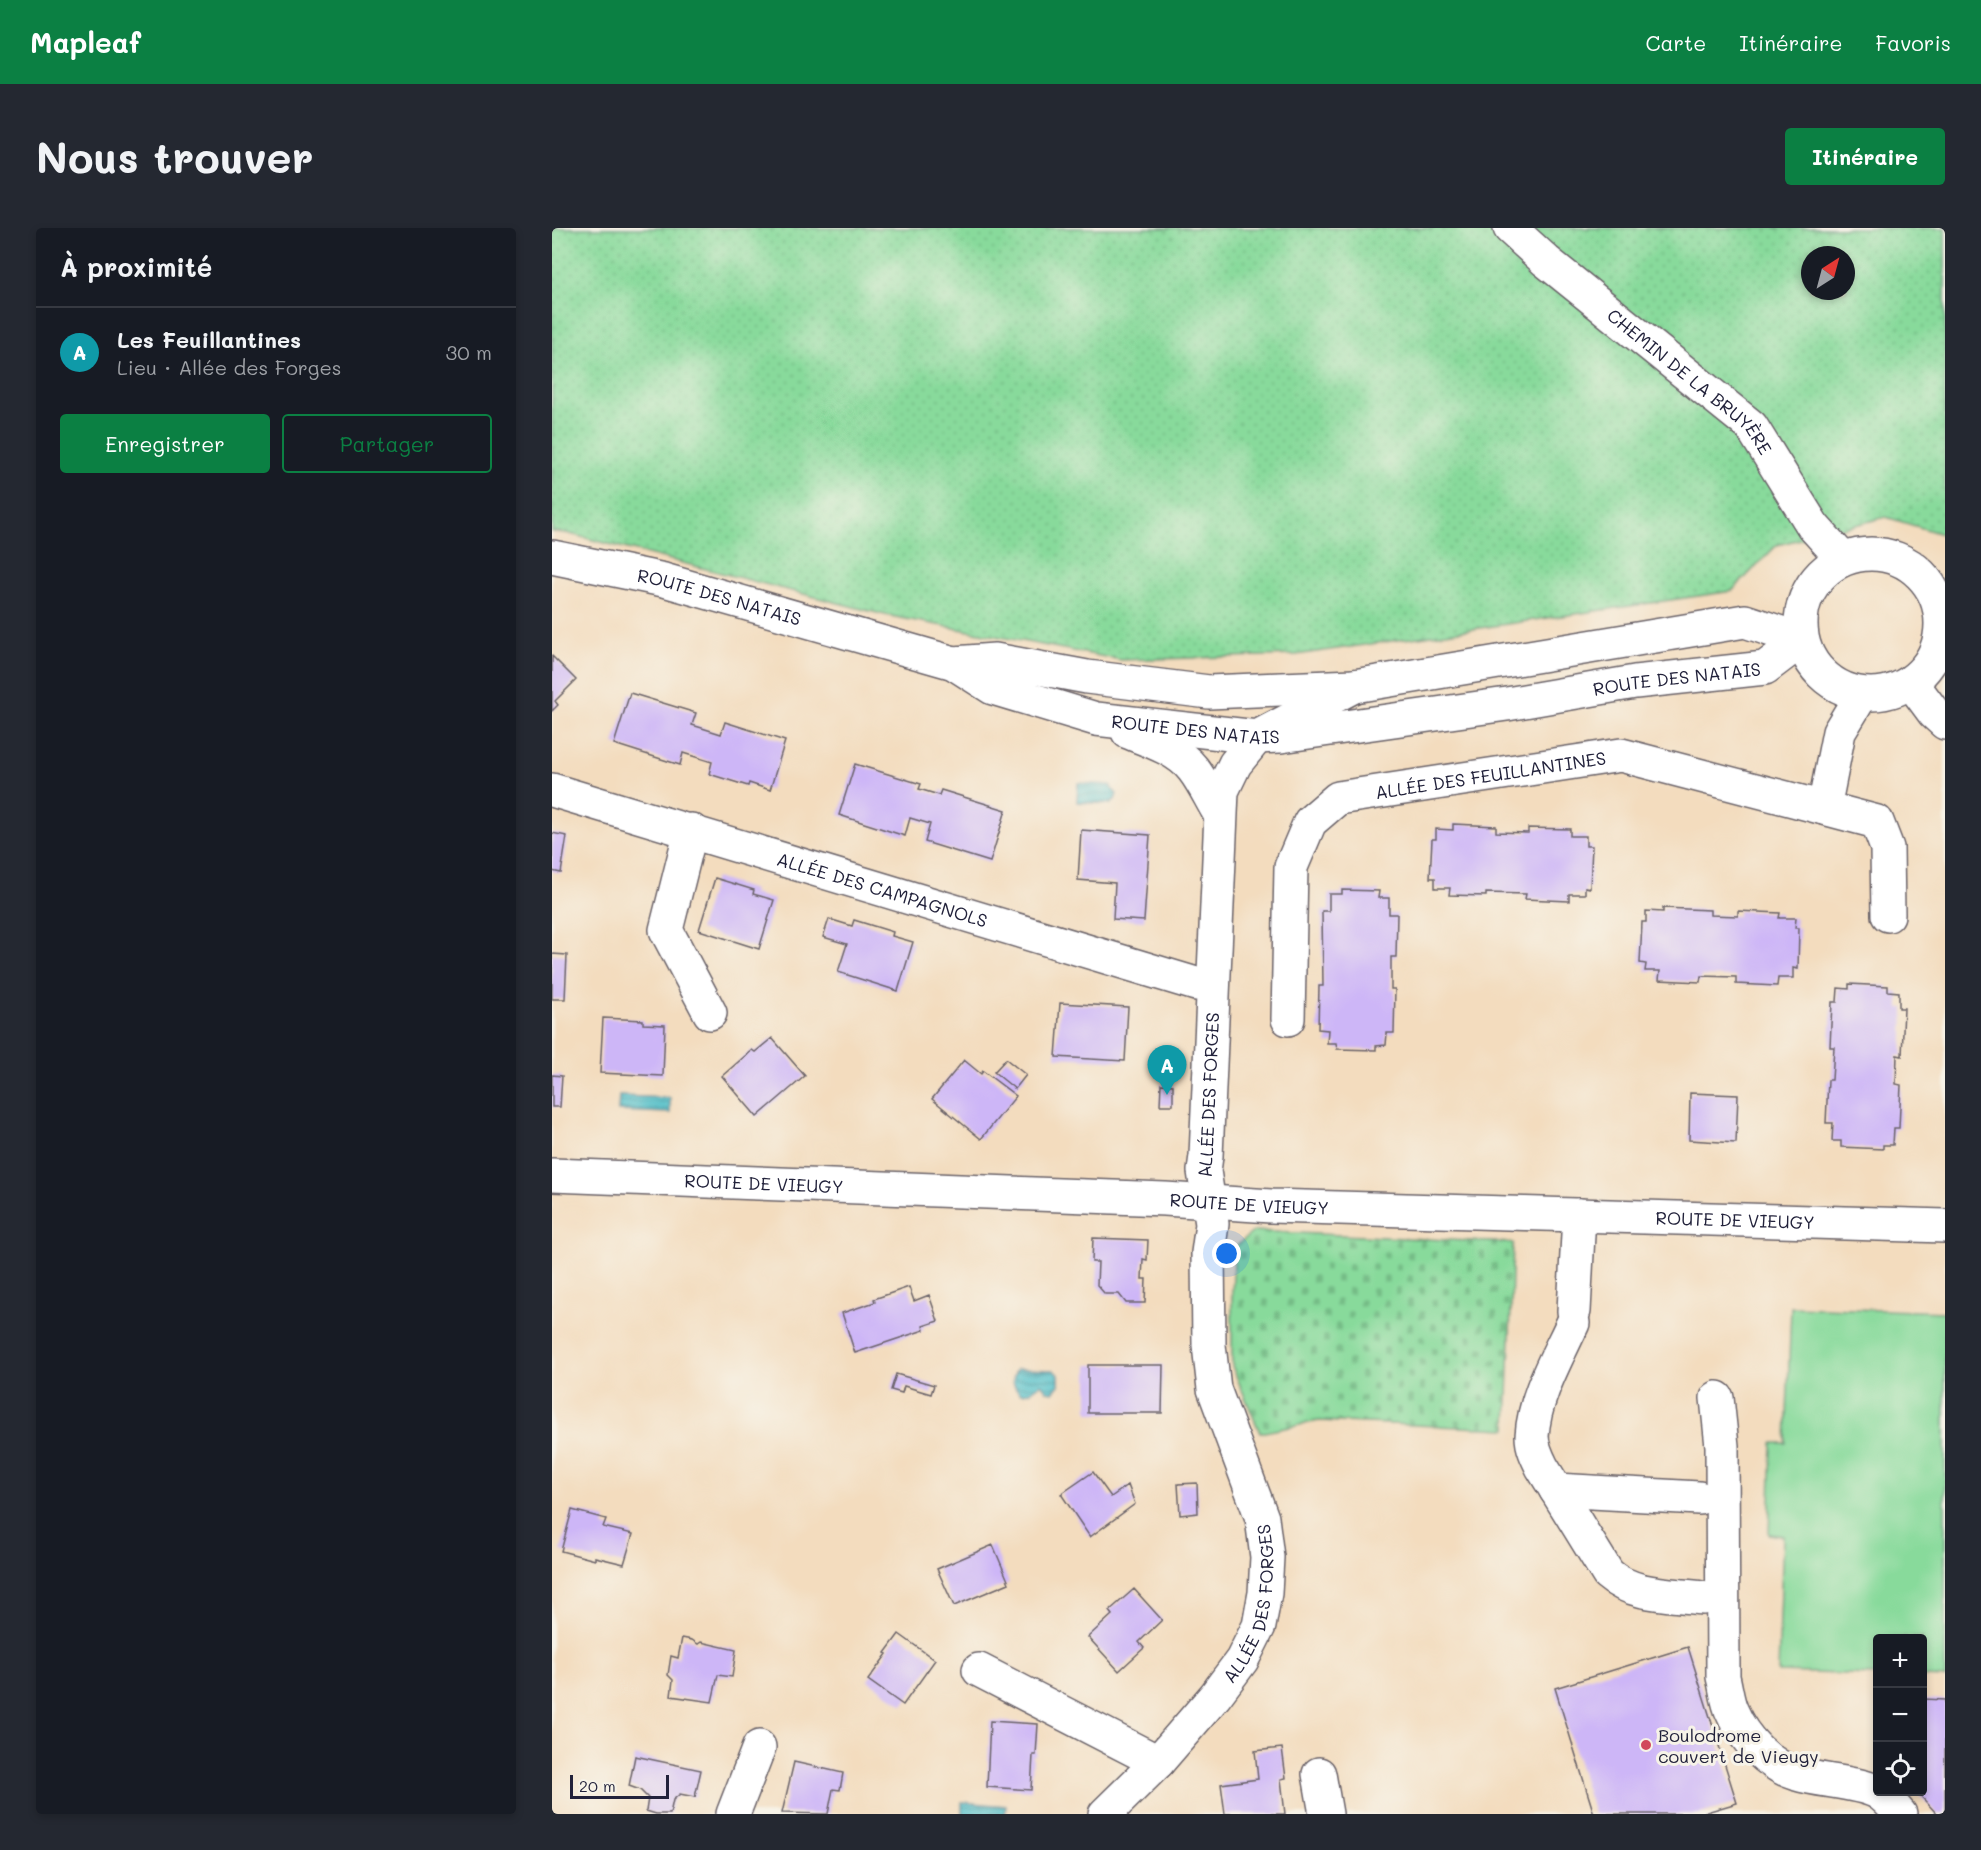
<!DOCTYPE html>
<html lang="fr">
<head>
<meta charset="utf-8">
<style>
  :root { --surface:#171b24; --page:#242831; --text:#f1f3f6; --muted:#9ea1a6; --line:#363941; --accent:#0b8043 }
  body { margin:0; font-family:Mali,sans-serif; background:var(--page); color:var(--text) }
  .controls { position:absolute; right:18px; bottom:18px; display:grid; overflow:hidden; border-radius:6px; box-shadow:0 3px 9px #0003 }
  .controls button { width:54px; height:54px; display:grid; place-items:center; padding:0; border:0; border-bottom:2px solid var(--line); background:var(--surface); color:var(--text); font:30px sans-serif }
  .compass { position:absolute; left:1249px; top:18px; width:54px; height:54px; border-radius:50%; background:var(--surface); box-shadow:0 3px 9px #0003; rotate:36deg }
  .scale { position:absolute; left:18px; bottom:15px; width:99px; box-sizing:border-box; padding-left:6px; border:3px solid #22223b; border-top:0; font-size:16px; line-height:21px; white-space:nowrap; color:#22223b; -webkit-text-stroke:4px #f7f3e8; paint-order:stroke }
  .you { position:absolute; left:675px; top:1026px; width:21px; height:21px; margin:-15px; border:4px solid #fff; border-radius:50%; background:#1a73e8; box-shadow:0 0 0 9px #1a73e833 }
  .badge { display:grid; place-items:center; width:39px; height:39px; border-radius:50%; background:var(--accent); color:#fff; font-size:20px; font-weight:700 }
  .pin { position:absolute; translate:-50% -50px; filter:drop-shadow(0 2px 3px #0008) }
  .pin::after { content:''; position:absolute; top:32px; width:21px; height:18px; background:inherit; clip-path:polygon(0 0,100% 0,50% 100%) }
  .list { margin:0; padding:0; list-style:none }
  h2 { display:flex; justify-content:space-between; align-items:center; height:78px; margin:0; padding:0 24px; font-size:26px }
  h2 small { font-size:20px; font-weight:400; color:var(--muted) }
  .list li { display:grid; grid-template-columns:39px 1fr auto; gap:18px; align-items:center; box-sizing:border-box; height:90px; padding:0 24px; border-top:2px solid var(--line) }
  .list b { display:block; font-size:22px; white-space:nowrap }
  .list p { margin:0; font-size:20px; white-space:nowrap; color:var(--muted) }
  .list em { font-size:20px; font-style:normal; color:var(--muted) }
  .actions { display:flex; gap:12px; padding:18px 24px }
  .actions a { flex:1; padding:14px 0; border:2px solid var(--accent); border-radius:6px; text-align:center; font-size:21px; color:var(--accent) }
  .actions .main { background:var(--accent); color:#fff }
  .icon { flex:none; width:33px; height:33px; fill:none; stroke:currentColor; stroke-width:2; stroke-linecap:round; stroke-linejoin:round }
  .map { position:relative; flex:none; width:1393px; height:1586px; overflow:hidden; border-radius:6px }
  header { display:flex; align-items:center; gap:36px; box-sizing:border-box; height:84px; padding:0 30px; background:var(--accent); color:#fff }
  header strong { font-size:28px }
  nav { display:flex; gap:33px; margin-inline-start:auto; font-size:21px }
  .intro { display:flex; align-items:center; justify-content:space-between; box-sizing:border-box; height:144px; padding:0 36px }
  h1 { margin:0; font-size:42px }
  .button { padding:15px 27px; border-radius:6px; background:var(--accent); color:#fff; font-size:21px; font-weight:700 }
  main { display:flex; gap:36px; padding:0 36px }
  aside { flex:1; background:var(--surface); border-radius:6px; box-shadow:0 3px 9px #0003 }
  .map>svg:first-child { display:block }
  .grass { fill:url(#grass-dots); stroke:#557e6b; stroke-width:1.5; fill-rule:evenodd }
  .cemetery { fill:url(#cemetery-stones); stroke:#557e6b; stroke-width:1.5 }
  .garden { fill:#88da9b; stroke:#557e6b; stroke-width:1.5 }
  .water { fill:url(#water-rules); stroke:#3b7282; stroke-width:1.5 }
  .building { fill:#cdb6f7 }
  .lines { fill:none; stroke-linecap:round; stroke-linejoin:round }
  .minor-casing { stroke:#6b6369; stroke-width:36 }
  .minor { stroke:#fff; stroke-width:33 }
  .poi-dot { fill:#d1495b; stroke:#f7f3e8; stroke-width:2 }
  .labels { text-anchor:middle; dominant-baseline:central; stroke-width:6; stroke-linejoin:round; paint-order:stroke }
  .street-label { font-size:18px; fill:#22223b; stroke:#f7f3e8 }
  .poi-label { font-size:18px; fill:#22223b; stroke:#f7f3e8; text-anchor:start }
</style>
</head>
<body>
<header>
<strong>Mapleaf</strong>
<nav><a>Carte</a><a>Itinéraire</a><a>Favoris</a></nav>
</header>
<div class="intro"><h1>Nous trouver</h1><a class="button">Itinéraire</a></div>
<main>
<aside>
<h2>À proximité<small></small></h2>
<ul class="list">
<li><span class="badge" style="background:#0f9aa8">A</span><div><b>Les Feuillantines</b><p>Lieu · Allée des Forges</p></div><em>30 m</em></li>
</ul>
<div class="actions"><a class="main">Enregistrer</a><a>Partager</a></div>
</aside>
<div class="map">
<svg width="1393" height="1586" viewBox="0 0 1393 1586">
  <defs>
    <pattern id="grass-dots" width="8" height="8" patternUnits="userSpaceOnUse" patternTransform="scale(1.5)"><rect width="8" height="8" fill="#88da9b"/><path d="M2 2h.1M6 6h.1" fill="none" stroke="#75bb86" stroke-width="1.8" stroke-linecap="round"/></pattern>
    <pattern id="cemetery-stones" width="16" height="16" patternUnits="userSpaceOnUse" patternTransform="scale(1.5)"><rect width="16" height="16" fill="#88da9b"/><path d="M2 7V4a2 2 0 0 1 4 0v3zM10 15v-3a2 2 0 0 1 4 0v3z" fill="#75bb86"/></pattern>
    <pattern id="water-rules" width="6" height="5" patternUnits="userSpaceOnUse" patternTransform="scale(1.5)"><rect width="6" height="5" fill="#54c1ca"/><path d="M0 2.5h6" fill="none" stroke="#459ca5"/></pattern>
  </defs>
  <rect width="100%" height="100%" fill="#f7f3e8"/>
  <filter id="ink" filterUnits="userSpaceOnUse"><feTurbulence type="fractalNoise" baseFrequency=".0167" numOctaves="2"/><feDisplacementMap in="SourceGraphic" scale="12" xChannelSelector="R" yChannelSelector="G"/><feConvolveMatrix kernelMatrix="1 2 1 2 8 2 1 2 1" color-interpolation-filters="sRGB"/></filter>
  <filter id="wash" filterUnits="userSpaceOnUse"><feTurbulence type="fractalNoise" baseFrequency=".008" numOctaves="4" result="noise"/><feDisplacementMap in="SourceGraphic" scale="24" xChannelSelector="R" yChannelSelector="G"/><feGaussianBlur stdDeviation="1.35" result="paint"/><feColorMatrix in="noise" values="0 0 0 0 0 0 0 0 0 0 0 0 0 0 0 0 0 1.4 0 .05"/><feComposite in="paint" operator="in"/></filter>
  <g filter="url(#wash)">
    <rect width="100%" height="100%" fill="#f3dcbe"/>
    <path class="grass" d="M0 0H1393V307L1334 289 1225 317 1180 363 744 427 569 432 333 387 14 305 0 304ZM1258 27H1294V63H1258Z"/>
    <path class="cemetery" d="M702 1003 961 1015 955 1201 767 1193 708 1205 680 1138V1065L683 1019Z"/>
    <path class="garden" d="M1239 1079 1393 1084V1450L1371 1449 1370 1410H1326L1325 1447 1226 1444 1231 1308 1217 1306 1220 1215H1234Z"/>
    <path class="water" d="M526 555 559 557V560L565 566 563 572 559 574V576L525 574Z
      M67 868 118 870V885L66 883Z
      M465 1141 501 1142 507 1147V1157L501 1164 495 1163 489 1156 478 1164 469 1165C460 1158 459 1151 465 1141Z
      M410 1574 454 1578 453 1586H410Z"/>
    <g id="blocks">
      <path class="building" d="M0 428 24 452 3 473 6 477 0 483Z
        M78 465 144 485 140 497 150 500 169 506 173 494 233 513 218 562 197 555 196 558 157 546 160 534 131 525 128 537 62 516Z
        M303 536 369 556 367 561 387 567 389 562 454 582 438 634 373 614 378 596 358 590 353 608 287 587Z
        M901 596 944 598V604L976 605V600L1018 601V608H1034V618H1040L1038 660 1033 659V666H1017V673L973 671 974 666 934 665V668L897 667 898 660H883V650H878L880 611H884V601L901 602Z
        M529 602 598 607 592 693 561 691 563 655 526 652Z
        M0 605 15 608 9 645 0 643Z
        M163 650 202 662 201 666 222 672 207 721 147 702Z
        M790 662 827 663 826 670H837V686H845L844 729H839V761H843L842 805H835L834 817 824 818V822L785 821 784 815H775L776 802 766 801 767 758H771L770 683H777V666H790Z
        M1111 680 1158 682V687L1186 688V683L1228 685 1227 690H1244L1243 700H1247L1246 741 1241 740V750H1226L1225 758 1184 756V749L1149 748 1148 754 1107 752 1108 743H1093L1094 736 1088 735 1090 694H1094V683L1111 684Z
        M277 691 300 698 302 692 341 704 340 708 361 714 346 763 286 744 295 716 271 709Z
        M0 726 15 727 13 771H0Z
        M1297 756 1336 758V763L1347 764V780H1352L1350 828 1345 827 1344 856 1349 857 1347 900H1342L1341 917H1331V921L1289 919V913H1280L1281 895H1274L1276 852H1280L1282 819H1278L1280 774H1285L1286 760 1297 761Z
        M508 775 576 779 573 833 504 829Z
        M51 790 91 792V796L113 797 111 848 48 845Z
        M220 810 253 848 205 889 170 848 200 822 203 824Z
        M454 831 474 847 463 861 442 844Z
        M412 832 429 846 431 843 464 868 429 911 380 871Z
        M0 847 10 848 8 879H0Z
        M609 856 621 857V877H608Z
        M1138 865 1186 867 1184 915 1137 912Z
        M541 1010 596 1012 595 1032 591 1031 590 1051H594L593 1075H574L567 1066H553L545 1057 546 1034H540Z
        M357 1059 362 1073 377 1067 386 1093 371 1098 372 1102 303 1125 290 1085 323 1074 322 1071Z
        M536 1137H611L610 1185H536Z
        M344 1146 382 1157 379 1166 352 1158 350 1165 339 1162Z
        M541 1244 559 1269 576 1257 583 1276 538 1309 509 1266Z
        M645 1255 646 1285 628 1287 626 1256Z
        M20 1282 54 1291 51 1299 81 1306 72 1336 43 1329V1332L9 1323Z
        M441 1317 457 1355 402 1378 385 1341Z
        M582 1361 610 1392 587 1414 592 1420 567 1443 536 1409 560 1387 557 1383Z
        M347 1406 383 1432 351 1477 316 1452 335 1426 333 1425Z
        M130 1410 140 1412 146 1416 149 1414 184 1422 180 1449 166 1447 160 1474 119 1468 121 1452 116 1447 119 1428 126 1430Z
        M1136 1419 1185 1575 1148 1586H1042L1003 1460Z
        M1371 1471 1393 1472V1586H1385L1365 1564 1371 1563Z
        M438 1493 486 1496 484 1527H481L479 1562 435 1559Z
        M730 1520 734 1550 729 1551 733 1586H673L669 1556 706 1551 703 1523Z
        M83 1528 149 1542 143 1569 128 1566 121 1572 118 1586H104L94 1583 96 1570 88 1562 77 1558Z
        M242 1534 291 1545 288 1562 281 1561 276 1586 230 1585Z"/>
    </g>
  </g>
  <g filter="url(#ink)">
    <use href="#blocks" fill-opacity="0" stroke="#6b6369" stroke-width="1.5"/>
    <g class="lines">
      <g class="minor-casing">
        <g id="minor">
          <path id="s1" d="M958 0 994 33 1199 198 1261 298 1290 330"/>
          <circle cx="1319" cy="396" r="70"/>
          <path id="s2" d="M0 329 112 352 402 435 441 460 544 491 705 509 729 508 955 476 1083 454 1213 440 1250 412"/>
          <path d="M402 435 443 432 535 449 657 464 802 458 1193 393 1250 412"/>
          <path d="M1359 454 1382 485 1393 495"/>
          <path d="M576 504C599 513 626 522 641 541 652 555 659 572 668 586"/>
          <path id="s3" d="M0 562 644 756 660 758"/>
          <path d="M1272 580 1325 594 1335 620 1336 687"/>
          <path d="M139 602 114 702 158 785"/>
          <path id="s4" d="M736 791 739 639 758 594 786 570 1069 527 1272 580 1287 504 1310 466"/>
          <path id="s5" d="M0 947 613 971 719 978 1393 998"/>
          <path d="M1022 1083 1027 987"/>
          <path d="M1021 1095C1005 1130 982 1169 980 1208 980 1219 985 1229 990 1239L1056 1346C1081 1368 1118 1366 1150 1370"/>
          <path d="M1165 1170 1170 1218 1171 1449C1174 1460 1175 1474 1180 1484 1191 1510 1217 1538 1245 1546 1267 1553 1306 1554 1325 1564 1334 1569 1341 1578 1348 1586"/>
          <path d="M1004 1262 1147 1270"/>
          <path d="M427 1442 606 1534"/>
          <path d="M767 1546 774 1586"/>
          <path d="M181 1586 207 1519"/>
          <path id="s6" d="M553 1586 606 1534 663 1468 690 1432 707 1398 713 1365 715 1329 710 1290 662 1161 657 1117 656 1025 660 996 652 943 654 928 670 563 683 536 705 509 802 458"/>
        </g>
      </g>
      <use href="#minor" class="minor"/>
    </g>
  </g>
  <circle class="poi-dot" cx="1094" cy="1517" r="6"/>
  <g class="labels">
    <g class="street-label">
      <text stroke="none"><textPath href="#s1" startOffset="237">CHEMIN DE LA BRUYÈRE</textPath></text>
      <text stroke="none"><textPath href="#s2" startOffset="172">ROUTE DES NATAIS</textPath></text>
      <text stroke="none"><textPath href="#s2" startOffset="1156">ROUTE DES NATAIS</textPath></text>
      <text stroke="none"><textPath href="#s2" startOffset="670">ROUTE DES NATAIS</textPath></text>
      <text stroke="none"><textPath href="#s4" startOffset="392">ALLÉE DES FEUILLANTINES</textPath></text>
      <text stroke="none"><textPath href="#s3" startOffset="345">ALLÉE DES CAMPAGNOLS</textPath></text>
      <text stroke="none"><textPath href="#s6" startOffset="786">ALLÉE DES FORGES</textPath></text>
      <text stroke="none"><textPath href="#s5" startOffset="212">ROUTE DE VIEUGY</textPath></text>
      <text stroke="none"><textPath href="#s5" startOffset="698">ROUTE DE VIEUGY</textPath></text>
      <text stroke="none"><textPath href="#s5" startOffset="1184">ROUTE DE VIEUGY</textPath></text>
      <text stroke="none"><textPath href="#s6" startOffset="264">ALLÉE DES FORGES</textPath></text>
    </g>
    <g class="poi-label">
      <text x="1106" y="1507">Boulodrome<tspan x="1106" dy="21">couvert de Vieugy</tspan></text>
    </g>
  </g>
</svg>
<div class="controls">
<button>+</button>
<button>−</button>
<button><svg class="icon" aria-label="locate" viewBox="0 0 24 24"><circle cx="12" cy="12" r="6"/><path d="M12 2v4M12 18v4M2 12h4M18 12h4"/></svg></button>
</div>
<svg class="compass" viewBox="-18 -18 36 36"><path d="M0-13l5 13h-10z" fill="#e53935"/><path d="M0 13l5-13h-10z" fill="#9ea1a6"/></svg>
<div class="scale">20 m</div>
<div class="you"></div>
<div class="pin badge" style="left:615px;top:867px;background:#0f9aa8">A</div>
</div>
</main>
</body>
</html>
